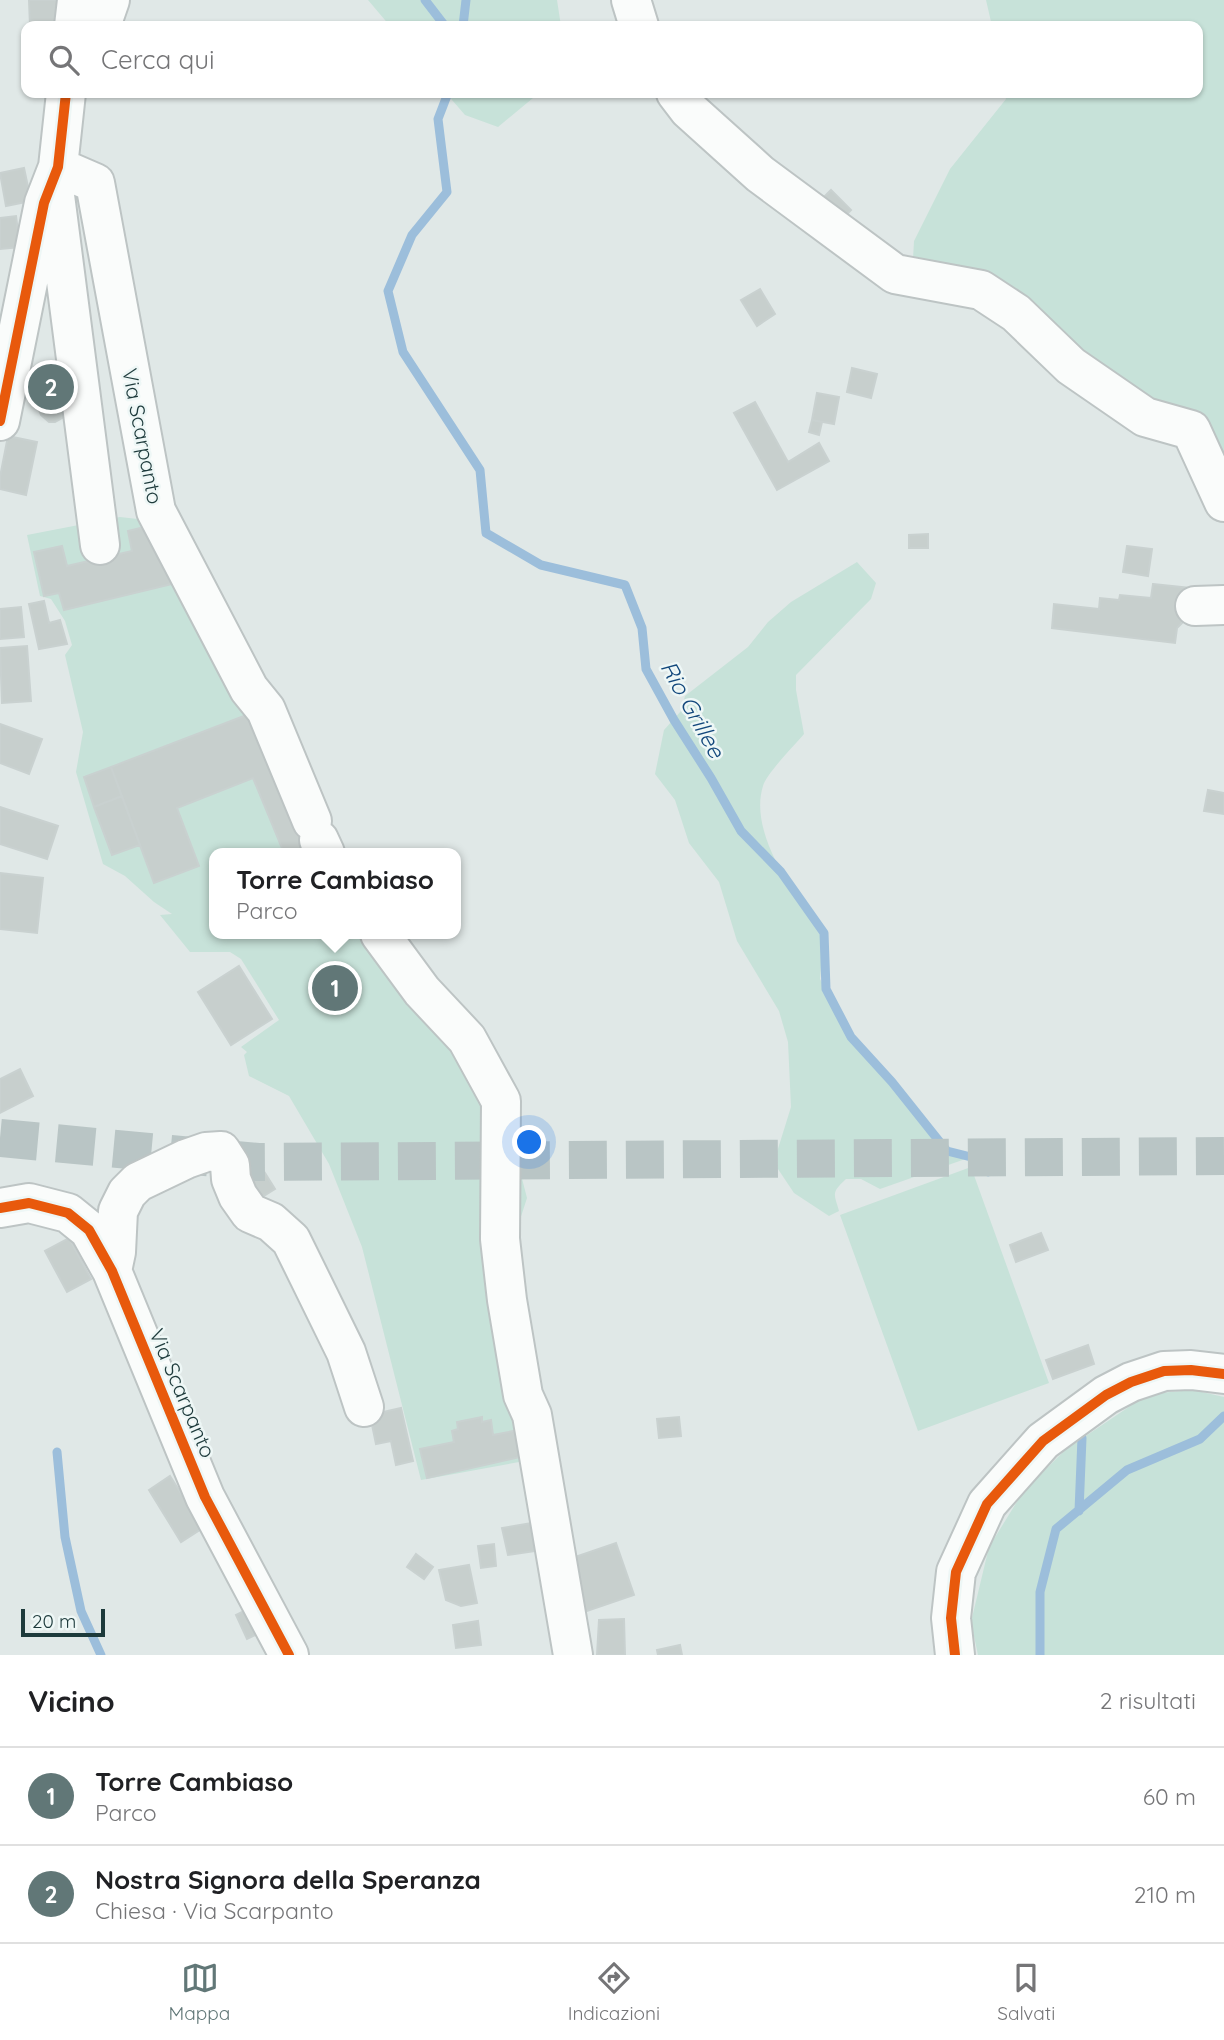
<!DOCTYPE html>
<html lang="it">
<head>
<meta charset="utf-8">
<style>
  :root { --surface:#fff; --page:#f2f2f2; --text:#202124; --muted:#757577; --line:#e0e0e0; --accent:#617777 }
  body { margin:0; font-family:Quicksand,sans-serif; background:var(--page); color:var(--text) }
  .scale { position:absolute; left:21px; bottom:18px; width:84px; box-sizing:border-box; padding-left:7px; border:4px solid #1d3a3b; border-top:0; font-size:19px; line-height:24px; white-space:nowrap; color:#1d3a3b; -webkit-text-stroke:5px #eef7f6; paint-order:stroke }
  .you { position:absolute; left:530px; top:1143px; width:24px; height:24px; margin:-18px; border:5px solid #fff; border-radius:50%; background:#1a73e8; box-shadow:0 0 0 10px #1a73e833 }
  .badge { display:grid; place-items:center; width:46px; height:46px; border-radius:50%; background:var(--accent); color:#fff; font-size:23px; font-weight:700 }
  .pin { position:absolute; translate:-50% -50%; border:4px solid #fff; box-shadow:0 2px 7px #0006 }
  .popup { position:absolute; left:209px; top:848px; width:252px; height:91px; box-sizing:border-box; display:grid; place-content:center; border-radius:14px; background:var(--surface); filter:drop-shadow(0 2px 5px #0005); font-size:23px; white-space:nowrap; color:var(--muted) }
  .popup b { font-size:26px; color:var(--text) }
  .popup::after { content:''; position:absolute; left:50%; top:100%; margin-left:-14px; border:14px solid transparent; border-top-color:var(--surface) }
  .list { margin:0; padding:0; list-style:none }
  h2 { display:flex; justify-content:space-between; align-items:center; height:91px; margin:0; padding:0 28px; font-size:30px }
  h2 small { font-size:23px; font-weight:400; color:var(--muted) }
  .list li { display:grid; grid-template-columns:46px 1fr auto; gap:21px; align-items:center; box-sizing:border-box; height:98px; padding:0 28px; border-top:2px solid var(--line) }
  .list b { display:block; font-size:26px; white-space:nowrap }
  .list p { margin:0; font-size:23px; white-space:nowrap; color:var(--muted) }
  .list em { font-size:23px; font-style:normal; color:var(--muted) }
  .icon { flex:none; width:38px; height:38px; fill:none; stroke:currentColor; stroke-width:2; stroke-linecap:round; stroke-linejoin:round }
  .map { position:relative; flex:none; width:1224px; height:1655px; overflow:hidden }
  .search { position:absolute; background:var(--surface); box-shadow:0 2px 5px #0004; left:21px; right:21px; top:21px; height:77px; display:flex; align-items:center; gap:18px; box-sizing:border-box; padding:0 24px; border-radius:14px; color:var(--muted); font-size:26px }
  .sheet { height:287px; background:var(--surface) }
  nav { display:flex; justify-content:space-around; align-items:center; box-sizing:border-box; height:98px; border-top:2px solid var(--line); background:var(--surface); font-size:19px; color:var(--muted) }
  nav a { display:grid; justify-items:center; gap:4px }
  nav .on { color:var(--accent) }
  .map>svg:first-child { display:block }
  .green { fill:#c7e2d9 }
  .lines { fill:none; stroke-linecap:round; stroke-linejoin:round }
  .stream { stroke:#9cbedb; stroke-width:9 }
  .building { fill:#c7cfcd; stroke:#c9d1d0; stroke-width:2 }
  .highway-tunnel { stroke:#b9c5c5; stroke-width:38; stroke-dasharray:38 19; stroke-linecap:butt }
  .minor-casing { stroke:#bdc4c4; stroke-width:42 }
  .minor { stroke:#fafcfb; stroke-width:38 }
  .cycleway-casing { stroke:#eef7f6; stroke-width:15 }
  .cycleway { stroke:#e8590c; stroke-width:10 }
  .labels { text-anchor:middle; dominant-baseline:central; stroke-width:5; stroke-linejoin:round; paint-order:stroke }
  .street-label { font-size:21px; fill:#1d3a3b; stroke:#eef7f6 }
  .water-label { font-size:23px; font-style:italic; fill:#13487c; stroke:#eef7f6 }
</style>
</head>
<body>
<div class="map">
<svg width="1224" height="1655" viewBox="0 0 1224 1655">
  <rect width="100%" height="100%" fill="#e0e8e7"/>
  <path class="green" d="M368 0H557L561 26H390Z
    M986 0H1224V468L913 259 914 241 950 169 1006 99 1004 93H1198V26H992Z
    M446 93H539L498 127 465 115Z
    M120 517 155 521 331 853H214V934H375L409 987 510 1132 527 1198 515 1235 536 1459 421 1480 362 1247 329 1164 289 1096 249 1076 244 1055 247 1052 241 1047 279 1020 241 959 230 952H190L160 915 172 914 154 902 125 876 103 864 76 772 83 732 65 655 72 645 65 621 51 599 40 596 27 535Z
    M857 562 876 583 871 599 796 675V690L804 734C794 746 766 774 763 786 748 833 796 899 824 933L820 979 851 1037 892 1082 947 1151 971 1157 880 1189 861 1179H846C831 1193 834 1193 839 1211L829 1216 794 1193 778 1169 777 1152 791 1107 788 1042 779 1011 737 941 719 882 689 843 675 800 655 774 664 730 681 711 685 696 748 647 768 622 791 602Z
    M971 1167 1049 1383 918 1431 840 1215Z
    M1193 1390 1224 1397V1655H978L971 1622 989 1547 1023 1492 1065 1450 1148 1394Z"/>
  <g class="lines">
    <path class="stream" d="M425 0 445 26
      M463 26 466 0
      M448 93 438 119 447 192 412 235 388 291 403 352 480 470 486 533 541 565 625 585 642 628 646 669 674 720 711 778 741 831 781 872 824 933 826 989 851 1037 892 1082 947 1151 971 1157 988 1172
      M57 1452 65 1537 81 1611 101 1655
      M1079 1511 1082 1438
      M1040 1655V1592L1056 1529 1127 1470 1200 1439 1224 1416"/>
  </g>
  <path class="building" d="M29 0H70L67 26H30Z
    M24 168 31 201 6 206 0 173Z
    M831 190 851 210 838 224 818 203Z
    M16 216 20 247 0 249V218Z
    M760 289 775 314 757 326 741 300Z
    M62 364 64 417 55 422H49L41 415 39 410 34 367Z
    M852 368 877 374 871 398 847 392Z
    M817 393 839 397 834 424 812 420Z
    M755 402 788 462 819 443 829 461 777 490 734 413Z
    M812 420 822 422 819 435 809 432Z
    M8 436 37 442 26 495 0 489V477Z
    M161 523 176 583 64 610 59 593 44 596 34 552 62 546 67 566 132 551 128 531Z
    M928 534V548H909V535Z
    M1127 546 1152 549 1148 576 1123 572Z
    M1153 584 1190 588 1187 618 1177 628 1175 643 1052 628 1054 604 1099 609 1100 598 1119 600 1120 595 1151 598Z
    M44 601 49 623 60 620 67 644 39 649 29 604Z
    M21 607 24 637 0 639V609Z
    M27 646 31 701 2 703 0 648Z
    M257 711 328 837 290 853H284L253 778 177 808 199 866 154 883 111 767Z
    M0 724 42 739 29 774 0 763Z
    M111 767 122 796 94 807 84 777Z
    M1208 790 1224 793V814L1204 811Z
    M122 796 140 845 112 855 94 807Z
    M0 807 58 826 47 859 0 844Z
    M0 873 43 878 37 933 0 929Z
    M239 966 272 1019 231 1045 198 992Z
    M20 1069 33 1096 0 1113V1079Z
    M260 1165 275 1189 251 1204 236 1179Z
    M1041 1233 1048 1250 1016 1262 1010 1245Z
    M69 1238 91 1279 67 1292 45 1251Z
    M1088 1345 1094 1364 1053 1379 1046 1360Z
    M401 1408 413 1461 396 1465 391 1441 376 1444 370 1415Z
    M482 1417V1422L491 1420 493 1435 529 1428 533 1454 427 1478 420 1449 454 1442 452 1431 458 1429 457 1422Z
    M679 1417 681 1436 659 1438 657 1419Z
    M170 1476 203 1528 181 1542 149 1490Z
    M544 1521 549 1549 508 1555 502 1528Z
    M616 1543 634 1595 584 1612 566 1560Z
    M494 1544 496 1566 481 1568 478 1546Z
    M416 1554 433 1567 424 1579 407 1567Z
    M469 1565 477 1603 461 1606 446 1600 439 1570Z
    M252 1607 264 1631 247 1639 236 1615Z
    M624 1619 625 1655H597L599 1620Z
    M478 1621 481 1645 456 1648 453 1625Z
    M680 1645 682 1655H658L657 1650Z"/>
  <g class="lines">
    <path class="highway-tunnel" d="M0 1138 258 1162 1224 1156"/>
    <g class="minor-casing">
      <path id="minor" d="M631 0 639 26
        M74 26 77 0
        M101 26 110 0
        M676 93 689 110 760 174 895 274 981 290 1016 313 1071 366 1145 417 1191 430 1224 502
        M58 167 95 183 156 511 249 689 266 710 312 821
        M53 180 100 545
        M0 421 44 203 58 167 66 93
        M1195 606 1224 605
        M319 840 325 853
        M380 934 422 991 467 1039 501 1101 500 1239 507 1300 523 1395 532 1415 573 1655
        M0 1208 29 1203 68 1213 89 1230 112 1271 205 1497 289 1655
        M112 1271 116 1252 118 1211 127 1193 138 1182 186 1159 206 1152 221 1151 230 1165 231 1179 238 1196 250 1213 271 1222 291 1240 346 1352 364 1407
        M955 1655 951 1618 956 1572 987 1504 1043 1441 1106 1395 1131 1382 1164 1371 1191 1370 1224 1374"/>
    </g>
    <use href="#minor" class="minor"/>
    <g class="cycleway-casing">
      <path id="cycleway" d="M0 421 44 203 58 167 66 93
        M0 1208 29 1203 68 1213 89 1230 112 1271 205 1497 289 1655
        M955 1655 951 1618 956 1572 987 1504 1043 1441 1106 1395 1131 1382 1164 1371 1191 1370 1224 1374"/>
    </g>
    <use href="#cycleway" class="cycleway"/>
  </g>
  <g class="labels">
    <g class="street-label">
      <text transform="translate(143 436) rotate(79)">Via Scarpanto</text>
      <text transform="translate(183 1393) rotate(67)">Via Scarpanto</text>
    </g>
    <g class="water-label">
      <text transform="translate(693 709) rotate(61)">Rio Grillee</text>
    </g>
  </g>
</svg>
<div class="scale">20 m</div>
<div class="you"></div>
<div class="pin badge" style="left:335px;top:988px">1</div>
<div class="popup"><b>Torre Cambiaso</b>Parco</div>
<div class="pin badge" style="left:51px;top:387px">2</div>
<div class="search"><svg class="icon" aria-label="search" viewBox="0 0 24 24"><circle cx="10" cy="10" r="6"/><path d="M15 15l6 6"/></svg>Cerca qui</div>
</div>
<section class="sheet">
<h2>Vicino<small>2 risultati</small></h2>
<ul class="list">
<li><span class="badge">1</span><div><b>Torre Cambiaso</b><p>Parco</p></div><em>60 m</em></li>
<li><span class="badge">2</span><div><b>Nostra Signora della Speranza</b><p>Chiesa · Via Scarpanto</p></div><em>210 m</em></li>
</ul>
</section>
<nav>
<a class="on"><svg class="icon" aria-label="map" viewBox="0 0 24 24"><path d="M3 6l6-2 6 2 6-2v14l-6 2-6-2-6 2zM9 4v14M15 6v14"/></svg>Mappa</a>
<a><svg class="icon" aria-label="directions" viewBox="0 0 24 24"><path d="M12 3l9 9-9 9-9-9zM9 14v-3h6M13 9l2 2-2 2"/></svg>Indicazioni</a>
<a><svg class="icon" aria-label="saved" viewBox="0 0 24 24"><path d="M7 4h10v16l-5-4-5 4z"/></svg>Salvati</a>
</nav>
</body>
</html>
